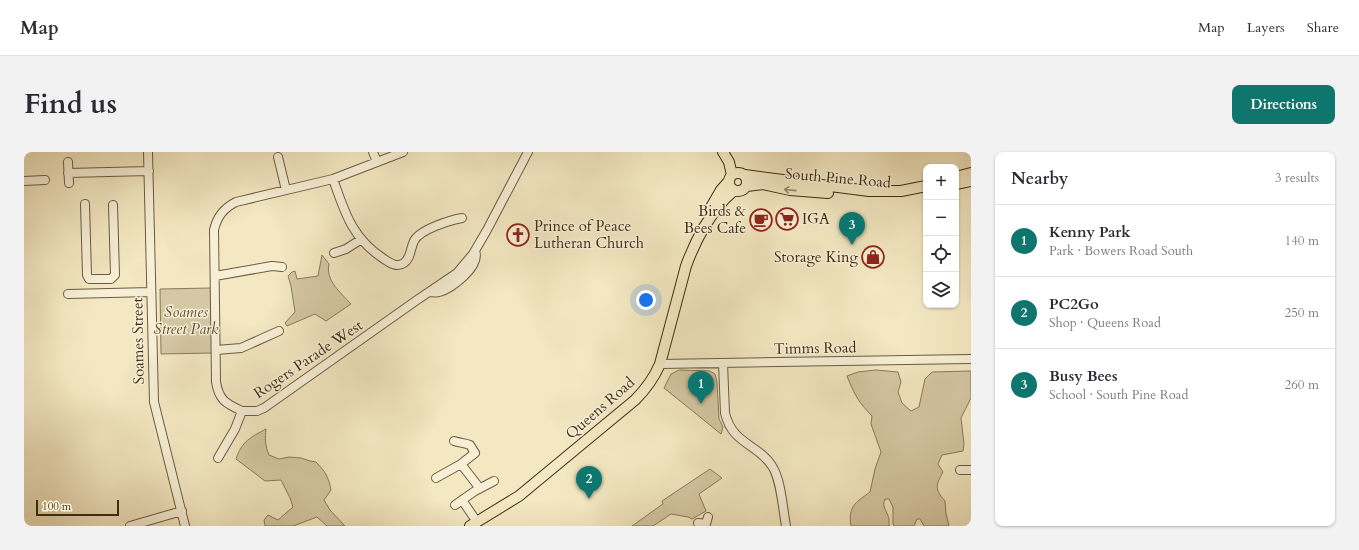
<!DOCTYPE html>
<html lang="en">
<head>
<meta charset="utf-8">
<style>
  :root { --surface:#fff; --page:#f2f2f3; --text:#2b2b33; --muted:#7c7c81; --line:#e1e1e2; --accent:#0f766e }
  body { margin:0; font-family:Cardo,serif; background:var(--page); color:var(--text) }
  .controls { position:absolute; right:12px; top:12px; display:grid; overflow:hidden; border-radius:8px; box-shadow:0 1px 3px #0004 }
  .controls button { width:36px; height:36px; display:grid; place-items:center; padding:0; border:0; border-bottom:1px solid var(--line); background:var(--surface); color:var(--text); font:20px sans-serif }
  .scale { position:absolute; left:12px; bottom:10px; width:83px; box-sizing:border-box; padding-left:4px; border:2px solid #402d14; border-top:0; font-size:11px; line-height:14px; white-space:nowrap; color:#402d14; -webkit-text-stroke:3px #f7f0d7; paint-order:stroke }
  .you { position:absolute; left:622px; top:148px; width:14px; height:14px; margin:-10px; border:3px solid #fff; border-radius:50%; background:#1a73e8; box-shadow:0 0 0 6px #1a73e833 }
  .badge { display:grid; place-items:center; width:26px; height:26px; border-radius:50%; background:var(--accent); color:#fff; font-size:13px; font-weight:700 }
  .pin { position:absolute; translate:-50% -33px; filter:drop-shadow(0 1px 2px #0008) }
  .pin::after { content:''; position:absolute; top:21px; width:14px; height:12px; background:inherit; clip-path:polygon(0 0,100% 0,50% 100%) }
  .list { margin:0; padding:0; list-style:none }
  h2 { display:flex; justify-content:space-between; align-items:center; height:52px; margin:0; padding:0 16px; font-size:17px }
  h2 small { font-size:13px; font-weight:400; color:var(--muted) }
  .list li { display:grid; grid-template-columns:26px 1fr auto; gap:12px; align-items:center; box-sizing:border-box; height:72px; padding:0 16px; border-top:1px solid var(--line) }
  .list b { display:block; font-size:15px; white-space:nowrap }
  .list p { margin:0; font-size:13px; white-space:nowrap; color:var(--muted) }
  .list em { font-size:13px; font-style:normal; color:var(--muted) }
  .icon { flex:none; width:22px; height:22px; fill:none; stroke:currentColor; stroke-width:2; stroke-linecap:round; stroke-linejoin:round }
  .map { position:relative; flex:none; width:947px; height:374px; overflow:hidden; border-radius:8px }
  header { display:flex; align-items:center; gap:24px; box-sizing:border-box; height:56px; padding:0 20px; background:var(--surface); border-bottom:1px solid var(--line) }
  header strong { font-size:19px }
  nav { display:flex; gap:22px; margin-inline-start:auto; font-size:14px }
  .intro { display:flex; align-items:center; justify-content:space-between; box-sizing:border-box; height:96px; padding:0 24px }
  h1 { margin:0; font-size:28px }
  .button { padding:10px 18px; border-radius:8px; background:var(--accent); color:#fff; font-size:14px; font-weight:700 }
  main { display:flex; gap:24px; padding:0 24px }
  aside { flex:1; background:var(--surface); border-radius:8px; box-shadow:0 1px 3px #0004 }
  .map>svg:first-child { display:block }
  .green { fill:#d5c8a4; stroke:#8a7a5c }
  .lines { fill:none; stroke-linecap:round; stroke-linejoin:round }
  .minor-casing { stroke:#6d5c40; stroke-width:10 }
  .major-casing { stroke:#402d14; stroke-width:12 }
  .minor { stroke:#f7f0d7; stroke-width:8 }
  .major { stroke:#f3e8c2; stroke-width:10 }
  .oneway { stroke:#9a8a6b }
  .labels { text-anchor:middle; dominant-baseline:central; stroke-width:3; stroke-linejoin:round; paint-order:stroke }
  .street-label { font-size:15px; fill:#402d14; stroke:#f7f0d7 }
  .poi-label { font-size:15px; fill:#402d14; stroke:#f7f0d7; text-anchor:end }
  .park-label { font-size:15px; font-style:italic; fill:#5e4c31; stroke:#f7f0d7 }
</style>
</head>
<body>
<header>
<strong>Map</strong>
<nav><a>Map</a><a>Layers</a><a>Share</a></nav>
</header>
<div class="intro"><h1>Find us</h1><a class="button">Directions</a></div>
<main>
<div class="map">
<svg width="947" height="374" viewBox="0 0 947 374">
  <rect width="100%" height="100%" fill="#f3e8c2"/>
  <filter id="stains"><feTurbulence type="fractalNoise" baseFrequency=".005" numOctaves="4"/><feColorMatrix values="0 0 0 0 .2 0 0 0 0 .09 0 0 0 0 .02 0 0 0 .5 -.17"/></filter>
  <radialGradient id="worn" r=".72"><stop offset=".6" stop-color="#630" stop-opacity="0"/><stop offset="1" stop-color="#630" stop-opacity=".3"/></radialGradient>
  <path class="green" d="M298 103 305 112C301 128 317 141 327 152L302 169 291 162 263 174 261 171 271 160 267 134 264 124 268 120 271 119 273 127 294 124Z
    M187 136 188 201 137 202 136 137Z
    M655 218 686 219 691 222 693 230 695 267 699 275 697 282 640 236 647 222Z
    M852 218 874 220 877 230 874 240 878 251 887 259 895 255 901 227 908 220 947 219V246L937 266 940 292 939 299 918 303 914 312 919 320C912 333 910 337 921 349L922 362 925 374H900L896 367H893L890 374H870L869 372V355L865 347H861C857 355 864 360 865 367 865 369 865 372 865 374H827C824 354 831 351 846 340L851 317 857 300 847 272 848 264C835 251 830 242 823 224L834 220Z
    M242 277C241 286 241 294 245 303L255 307 265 305 277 306 286 309 292 310C301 319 305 326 307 338L300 348 306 358 321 374H303L293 365 269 374H241L240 368 244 363 254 368 269 355 266 346 257 328 241 329 212 307C218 289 227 285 242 277Z
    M686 317 698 326 675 342 682 359 668 367 664 365 647 362 629 374H608L639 352 638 349Z"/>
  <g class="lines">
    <g class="minor-casing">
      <path id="minor" d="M124 0 130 250 161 374
        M349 0 353 10
        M254 5 262 38
        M44 10 45 31
        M44 21 125 19
        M309 27C321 61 328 86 360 107 366 111 373 116 380 111 387 106 386 97 390 89 395 78 426 68 438 66
        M0 29 21 28
        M61 52 63 123 65 127H87L91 123 89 53
        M310 101 322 97 336 88
        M191 124 248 114 258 115
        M406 140C409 140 412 141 415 140 428 137 457 114 451 99
        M44 142 127 140
        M192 198 217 196 255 179
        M699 211 701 261C708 292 734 292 748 314 757 327 759 358 762 374
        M636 212 947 207
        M218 259C203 252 195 249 192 230L190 78C193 64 200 56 212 50L309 27 379 0
        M430 289C436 291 441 291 446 293L451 301 437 312
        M194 306 211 277 218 259H233L240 256 393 148 433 121 449 102 463 78 504 0
        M936 318H947
        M412 326 437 312 454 334 455 337
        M438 348 453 370
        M431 353 451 339 470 329
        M674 371 682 372 684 365
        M106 374 158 359"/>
    </g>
    <g class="major-casing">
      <path id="major" d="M699 0 705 10 708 23
        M705 30a9 9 0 1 1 18 0a9 9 0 1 1-18 0Z
        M721 23 845 39H877L902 34
        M932 25 947 21
        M932 32 947 29
        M723 34 739 32 766 38 804 41
        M686 57 697 38 705 29
        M446 374 495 344 611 248C622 237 630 226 636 212L662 114C670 92 683 67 699 49 702 45 707 42 710 38"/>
    </g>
    <use href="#minor" class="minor"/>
    <use href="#major" class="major"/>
  </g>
  <defs><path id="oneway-shaft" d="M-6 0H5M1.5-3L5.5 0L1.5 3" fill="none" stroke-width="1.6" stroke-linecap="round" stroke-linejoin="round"/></defs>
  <use class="oneway" href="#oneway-shaft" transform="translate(766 38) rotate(-174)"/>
  <defs>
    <g id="supermarket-ring" transform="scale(1.15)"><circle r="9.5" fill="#f7f0d7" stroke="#8f2418" stroke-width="1.5"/><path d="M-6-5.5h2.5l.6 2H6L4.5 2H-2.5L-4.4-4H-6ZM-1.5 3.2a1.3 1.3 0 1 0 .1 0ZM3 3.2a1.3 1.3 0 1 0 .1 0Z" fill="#8f2418"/></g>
    <g id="cafe-ring" transform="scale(1.15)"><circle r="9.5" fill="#f7f0d7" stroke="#8f2418" stroke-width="1.5"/><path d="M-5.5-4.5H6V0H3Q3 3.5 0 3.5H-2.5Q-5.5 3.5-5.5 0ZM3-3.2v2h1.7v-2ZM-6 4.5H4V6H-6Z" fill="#8f2418"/></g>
    <g id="church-ring" transform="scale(1.15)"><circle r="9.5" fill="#f7f0d7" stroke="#8f2418" stroke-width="1.5"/><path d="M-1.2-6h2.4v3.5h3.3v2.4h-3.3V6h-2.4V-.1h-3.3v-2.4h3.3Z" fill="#8f2418"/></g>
    <g id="shop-ring" transform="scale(1.15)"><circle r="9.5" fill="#f7f0d7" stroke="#8f2418" stroke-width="1.5"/><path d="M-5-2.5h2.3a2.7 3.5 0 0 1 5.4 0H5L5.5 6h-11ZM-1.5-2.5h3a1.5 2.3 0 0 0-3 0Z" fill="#8f2418"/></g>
  </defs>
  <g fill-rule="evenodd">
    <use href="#supermarket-ring" x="763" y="67"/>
    <use href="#cafe-ring" x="737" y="68"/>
    <use href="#church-ring" x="494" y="83"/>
    <use href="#shop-ring" x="849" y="105"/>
  </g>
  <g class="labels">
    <g class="street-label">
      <text transform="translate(814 26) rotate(5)">South Pine Road</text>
      <text transform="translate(114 189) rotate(-91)">Soames Street</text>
      <text transform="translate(791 196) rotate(-1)">Timms Road</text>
      <text transform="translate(284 207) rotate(-34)">Rogers Parade West</text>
      <text transform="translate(576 256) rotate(-41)">Queens Road</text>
    </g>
    <g class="poi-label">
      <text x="722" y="59">Birds &amp;<tspan x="722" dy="17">Bees Cafe</tspan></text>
      <text x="778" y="67" text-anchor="start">IGA</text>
      <text x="510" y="74" text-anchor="start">Prince of Peace<tspan x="510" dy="17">Lutheran Church</tspan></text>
      <text x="834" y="105">Storage King</text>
    </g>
    <g class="park-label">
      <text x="162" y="160">Soames<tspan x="162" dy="17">Street Park</tspan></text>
    </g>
  </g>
  <rect width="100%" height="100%" filter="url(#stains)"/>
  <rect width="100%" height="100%" fill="url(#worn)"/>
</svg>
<div class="controls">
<button>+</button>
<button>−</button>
<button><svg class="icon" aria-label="locate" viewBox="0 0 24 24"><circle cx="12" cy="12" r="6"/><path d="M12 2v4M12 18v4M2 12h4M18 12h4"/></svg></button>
<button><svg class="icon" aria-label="layers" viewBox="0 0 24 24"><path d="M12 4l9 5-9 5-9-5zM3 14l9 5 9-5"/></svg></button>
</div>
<div class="scale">100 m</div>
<div class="you"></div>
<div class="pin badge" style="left:677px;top:252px">1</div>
<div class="pin badge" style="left:565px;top:347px">2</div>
<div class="pin badge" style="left:828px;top:93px">3</div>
</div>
<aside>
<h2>Nearby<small>3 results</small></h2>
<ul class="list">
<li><span class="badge">1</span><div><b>Kenny Park</b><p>Park · Bowers Road South</p></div><em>140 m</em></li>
<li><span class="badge">2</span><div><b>PC2Go</b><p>Shop · Queens Road</p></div><em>250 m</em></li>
<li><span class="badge">3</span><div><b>Busy Bees</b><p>School · South Pine Road</p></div><em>260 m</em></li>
</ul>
</aside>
</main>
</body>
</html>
